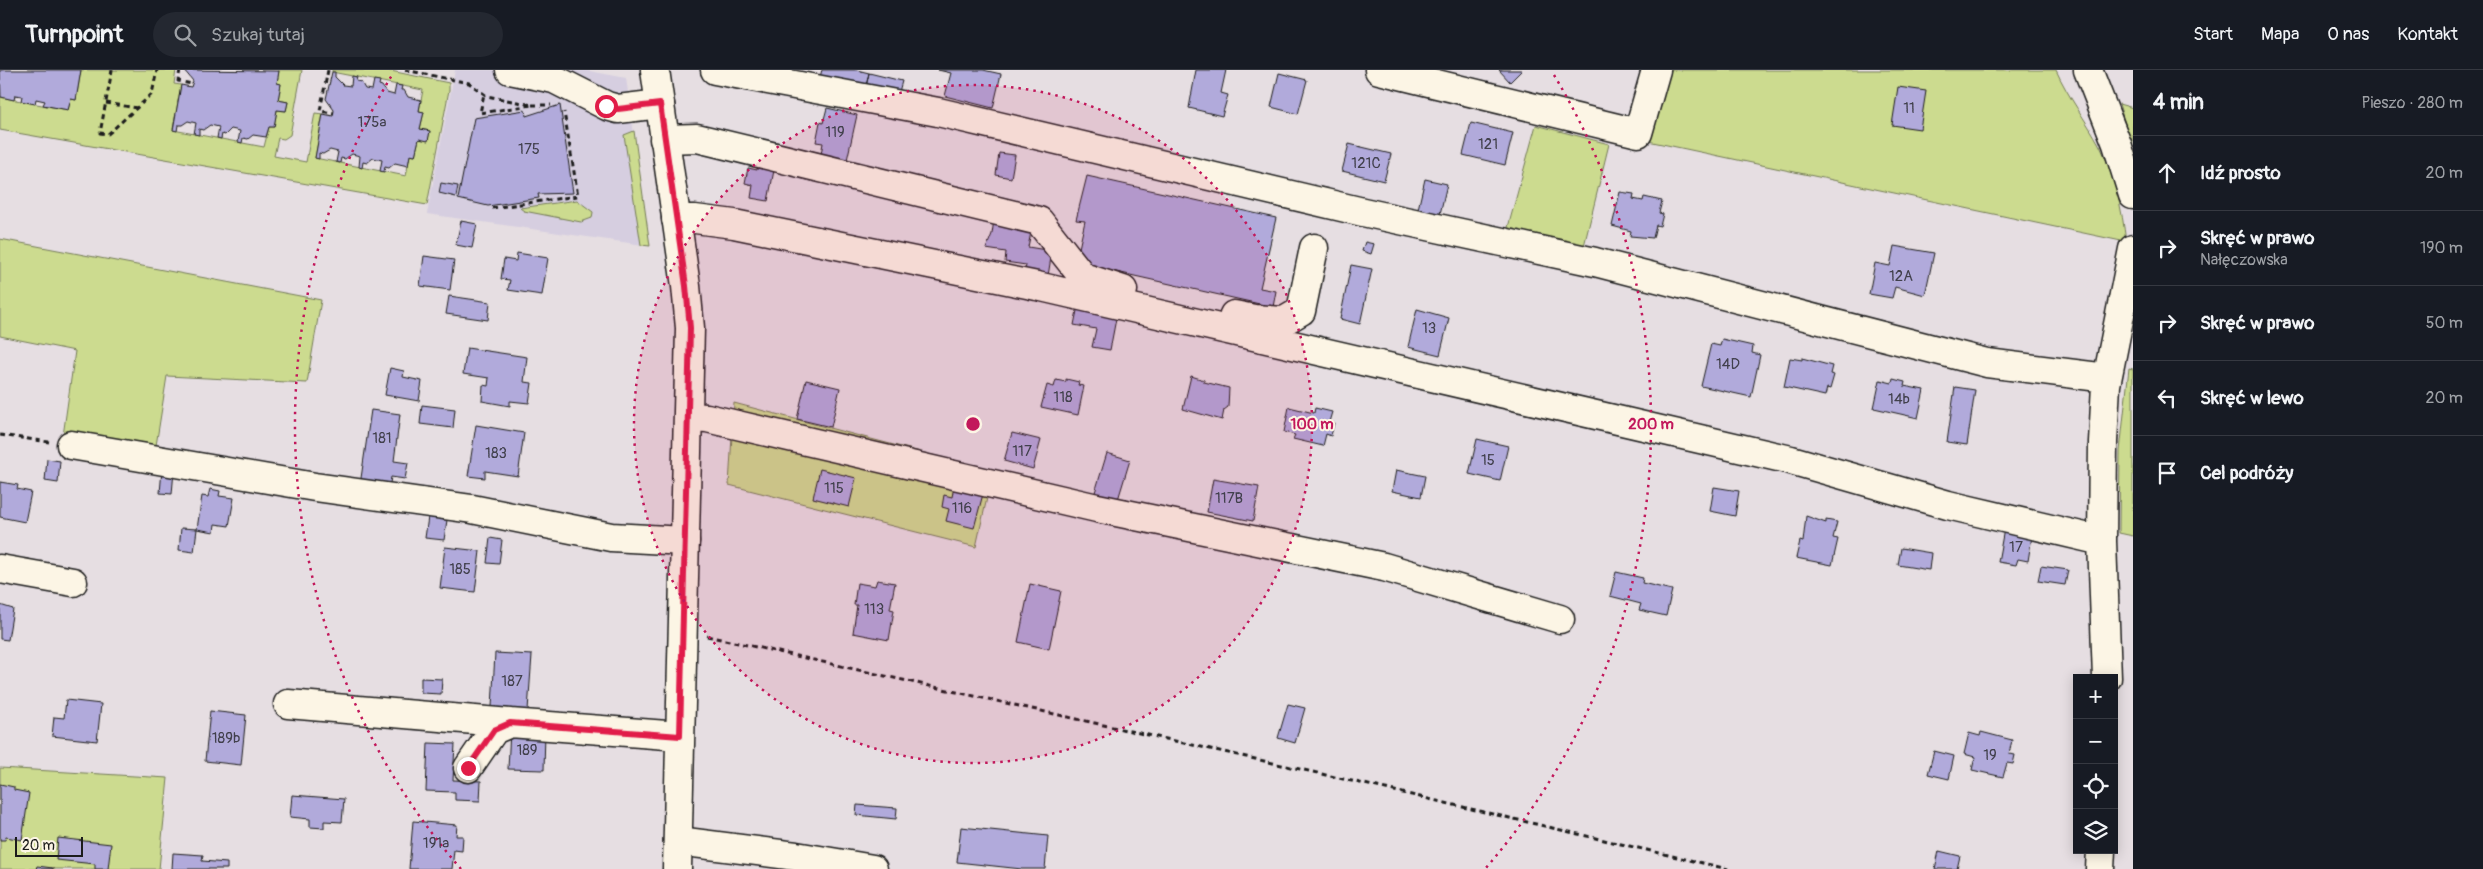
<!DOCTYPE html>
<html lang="pl">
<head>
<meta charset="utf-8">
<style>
  :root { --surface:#171b24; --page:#242831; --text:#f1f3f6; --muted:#9ea1a6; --line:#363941 }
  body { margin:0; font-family:Pangolin,sans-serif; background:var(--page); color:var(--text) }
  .controls { position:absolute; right:15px; bottom:15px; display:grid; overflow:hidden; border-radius:0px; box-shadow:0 2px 12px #0003 }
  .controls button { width:45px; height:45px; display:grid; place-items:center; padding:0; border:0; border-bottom:1px solid var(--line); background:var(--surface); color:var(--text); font:25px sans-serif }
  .scale { position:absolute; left:15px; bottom:12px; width:68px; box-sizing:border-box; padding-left:5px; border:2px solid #1c1c1c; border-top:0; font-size:14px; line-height:18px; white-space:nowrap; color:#1c1c1c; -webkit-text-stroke:4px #fcf5e5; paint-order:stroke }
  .stop { position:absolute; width:15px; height:15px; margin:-11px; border:4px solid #e11d48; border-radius:50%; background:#fff }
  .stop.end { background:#e11d48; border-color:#fff; box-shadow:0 1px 5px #0008 }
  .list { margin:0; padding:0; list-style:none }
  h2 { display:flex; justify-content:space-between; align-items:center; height:65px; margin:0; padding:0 20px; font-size:21px }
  h2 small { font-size:16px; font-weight:400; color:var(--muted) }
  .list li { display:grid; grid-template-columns:32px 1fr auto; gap:15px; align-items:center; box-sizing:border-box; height:75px; padding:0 20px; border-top:1px solid var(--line) }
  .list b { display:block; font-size:19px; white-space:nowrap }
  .list p { margin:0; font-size:16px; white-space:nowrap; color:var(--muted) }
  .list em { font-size:16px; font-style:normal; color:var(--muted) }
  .icon { flex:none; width:28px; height:28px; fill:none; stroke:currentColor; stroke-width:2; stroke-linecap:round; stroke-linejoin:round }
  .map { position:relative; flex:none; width:2133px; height:799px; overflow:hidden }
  header { display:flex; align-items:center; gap:30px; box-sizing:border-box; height:70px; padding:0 25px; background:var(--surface); border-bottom:1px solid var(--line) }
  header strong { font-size:24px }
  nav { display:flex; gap:28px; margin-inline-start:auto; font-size:18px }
  .search { width:350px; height:45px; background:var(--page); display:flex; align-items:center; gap:12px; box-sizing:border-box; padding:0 18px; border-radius:28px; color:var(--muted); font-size:19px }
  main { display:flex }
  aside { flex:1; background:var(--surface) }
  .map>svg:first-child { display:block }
  .built { fill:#d6cee0 }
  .green { fill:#ccdb8f; stroke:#747c56 }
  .building { fill:#b1aadb; stroke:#1c1c1c }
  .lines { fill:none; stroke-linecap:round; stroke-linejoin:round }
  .minor-casing { stroke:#1c1c1c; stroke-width:31 }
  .major-casing { stroke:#1c1c1c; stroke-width:31 }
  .path { stroke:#1c1c1c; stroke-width:3; stroke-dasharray:5 4; stroke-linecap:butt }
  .minor { stroke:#fcf5e5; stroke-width:28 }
  .major { stroke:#fcf5e5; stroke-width:28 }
  .route { stroke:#e11d48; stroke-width:6 }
  .ring { fill:none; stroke:#c2185b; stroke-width:2.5; stroke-dasharray:2.5 5 }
  .labels { text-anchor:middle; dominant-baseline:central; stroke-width:4; stroke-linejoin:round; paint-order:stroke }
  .number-label { font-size:15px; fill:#41404c }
  .centre { fill:#c2185b; stroke:#fcf5e5; stroke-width:2.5 }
  .ring-label { font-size:15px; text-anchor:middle; font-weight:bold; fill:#c2185b; stroke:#fcf5e5; stroke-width:4; stroke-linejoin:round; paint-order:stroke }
</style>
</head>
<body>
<header>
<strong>Turnpoint</strong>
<div class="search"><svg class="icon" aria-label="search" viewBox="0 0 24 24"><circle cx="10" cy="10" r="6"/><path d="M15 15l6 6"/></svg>Szukaj tutaj</div>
<nav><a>Start</a><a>Mapa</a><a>O nas</a><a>Kontakt</a></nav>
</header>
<main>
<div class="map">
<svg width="2133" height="799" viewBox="0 0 2133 799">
  <rect width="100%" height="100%" fill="#e6dee2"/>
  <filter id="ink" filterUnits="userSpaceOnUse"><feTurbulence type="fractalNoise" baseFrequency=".02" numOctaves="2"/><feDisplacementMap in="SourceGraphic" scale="10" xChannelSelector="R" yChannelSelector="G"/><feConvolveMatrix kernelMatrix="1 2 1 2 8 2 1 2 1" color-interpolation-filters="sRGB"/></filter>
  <g filter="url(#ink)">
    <path class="built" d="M455 0H584L626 8 650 176 427 144Z"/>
    <path class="green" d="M81 0H176L174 14 181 15 173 60 264 77 269 57H274L277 40 286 41 288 32 278 30 281 14 277 13 279 0H302L290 65 284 69 278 68 274 86 306 92 315 43 323 44 315 88 406 106 410 85 415 86 419 69 428 70 430 61 420 59 424 42 419 41 423 20 332 2V0H386L449 13V20L427 135 0 60V27L68 40 71 29 76 30Z
      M1669 0H2056C2068 27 2086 50 2100 76 2115 106 2122 139 2126 172L1648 71Z
      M2119 34 2133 38V80Z
      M1536 55 1609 74 1583 180 1507 161Z
      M634 61 650 176 641 175 624 65Z
      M577 130 593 142 592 148 581 152 524 141 520 138Z
      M0 169 321 230 307 313 167 306 155 382 63 366 75 281 0 266Z
      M2129 298 2133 299V466L2119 463 2120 381Z
      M734 333 993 401 976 477 729 415Z
      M0 698 168 708 159 799H0Z"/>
    <path class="building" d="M0 0H81L76 30 71 29 68 40 43 35 45 31 36 29 35 34 21 31 22 26 15 25 14 30 1 27Z
      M184 0 279 1 277 13 281 14 278 30 288 32 286 41 277 40 274 57H269L266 67 253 65 248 69 243 68 242 73 238 72 240 61 231 59 225 65 222 64 221 69 217 68 219 57 210 55 203 60 199 59V65L194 64 196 53 188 51 182 55H178L177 61 173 60 181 15 191 17 193 11Z
      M822 0H857L869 3 865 21 819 10Z
      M938 0H983L1001 4 993 38 945 26 951 3Z
      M1196 0H1226L1221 23 1228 25 1222 46 1189 38Z
      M1499 0H1522L1510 12Z
      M332 2H335V7L343 15 351 16 352 6 357 7 356 11 361 12 365 19 372 20 374 10 380 11 379 15 382 16 387 23 394 25 396 15 402 16 401 20H404L408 27 421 30 419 41 424 42 420 59 430 61 428 71 419 69 415 86 410 85 408 96 395 93 389 98 385 97 384 102 380 101 382 90 373 88 367 93 363 92 362 98 359 97 360 86 352 84 345 89 341 88 340 93 336 92 338 82 330 80 323 84 319 83V89L315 88 323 44 333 46 334 40 326 29Z
      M869 3 902 11 897 29 865 21Z
      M1279 3 1307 10 1298 44 1271 37Z
      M1898 17 1926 21 1920 59 1892 55Z
      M560 35 573 123 538 124 539 128 488 136 458 129 474 48 525 40 526 46Z
      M827 38 857 45 847 90 821 84 823 73 816 72 820 52 823 53Z
      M1471 53 1513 63 1505 95 1463 85Z
      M1349 74 1391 84 1384 111 1342 101Z
      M999 83 1015 85 1011 108 996 105Z
      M759 87 776 90 768 131 751 128 753 115 745 113 748 98 757 100Z
      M1087 106 1276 148 1260 218 1276 221 1273 237 1081 194 1083 184 1078 183 1085 151 1076 150Z
      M1425 109 1447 114 1440 144 1418 139Z
      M441 113 458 116 456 127 439 123Z
      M1620 122 1634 124 1633 129 1643 131 1644 127 1662 131 1659 143 1663 144 1660 156 1656 155 1653 168 1630 166 1631 161 1612 156Z
      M994 150 1015 153 1014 159 1031 162 1028 177 1052 181 1048 206 1025 202 1026 195 1005 192 1006 182 986 179 992 164Z
      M461 151 477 154 472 178 456 175Z
      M1365 172 1374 174 1371 184 1362 181Z
      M1894 176 1934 183 1925 225 1895 217 1892 228 1869 224 1875 193 1890 196Z
      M517 183 548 188 542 225 508 220 510 210 501 209 504 189 516 191Z
      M424 186 454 190 450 220 420 216Z
      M1351 195 1372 199 1360 254 1340 249Z
      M449 226 490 232 488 250 446 244Z
      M1079 231 1118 238 1110 280 1092 277 1096 259 1074 255Z
      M1417 239 1449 248 1440 285 1408 277Z
      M1722 269 1753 276 1752 283 1760 285 1751 327 1701 316 1711 274 1720 276Z
      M467 278 527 287 524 312 532 313 529 333 510 331V336L482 331 483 315 488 316 489 308 463 304Z
      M1790 288 1802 290V288L1832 296 1830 304 1834 305 1830 319 1827 318 1825 326 1784 317Z
      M390 298 404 301 403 307 422 311 419 331 385 325Z
      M1191 306 1204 310V312L1229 318 1228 337 1224 340 1222 350 1183 339Z
      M1066 309 1079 312 1078 315 1084 316 1078 345 1041 337 1047 315 1054 317 1056 310 1066 312Z
      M1893 309 1905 312 1904 316 1924 320 1918 348 1874 338 1880 310 1892 313Z
      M806 310 840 318 831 357 797 349Z
      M1955 317 1975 320 1967 375 1947 372Z
      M422 335 455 339 453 358 420 354Z
      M1289 337 1314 343 1315 338 1332 342 1329 352 1334 353 1331 366 1326 364 1323 376 1293 369 1295 365 1284 362Z
      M371 340 400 344 394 391 408 393 405 409 391 407 389 419 360 415Z
      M476 355 524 363 518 406 485 401V408L468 406Z
      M1012 363 1041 370 1033 399 1004 391Z
      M1477 369 1508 376 1500 411 1469 404Z
      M1107 383 1130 390 1116 436 1093 429Z
      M47 389 60 391 58 413 45 411Z
      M820 399 856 408 849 437 813 428Z
      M162 400 174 401 172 424 160 423Z
      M1396 400 1425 406 1421 427 1392 421Z
      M1213 409 1259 417 1253 451 1207 442Z
      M0 412 18 415 17 419 31 422 25 452 0 447Z
      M954 416 983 424 974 458 946 451 949 439 942 437 944 425 952 427Z
      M1714 417 1739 421 1735 446 1710 441Z
      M210 419 220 421 219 426 234 428 229 456 215 454 214 462 197 459 202 426 208 427Z
      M1806 446 1826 453V450L1837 452 1833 468 1838 469 1832 495 1796 488 1800 471 1803 472Z
      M428 447 447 450 444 470 425 468Z
      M181 458 197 459 194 482 179 480Z
      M2004 459 2032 466 2028 491 2018 489 2016 495 1998 492Z
      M490 468 502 470 499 494 487 493Z
      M445 477 480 481 475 522 440 518Z
      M1901 478 1931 483 1929 500 1898 495Z
      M2041 496 2068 500 2065 515 2038 511Z
      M1616 502 1643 508 1642 513 1672 520 1666 546 1639 540 1641 534 1610 526Z
      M877 510 895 513 890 539 894 540 889 570 853 563 857 535H854L857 513 875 516Z
      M1030 514 1061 521 1049 579 1018 572Z
      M0 535 13 539 8 570 0 569Z
      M495 583 532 585 528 640 492 637Z
      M421 608 442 609 441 624 421 623Z
      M66 630 101 634 97 671 52 666 54 647 64 648Z
      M1288 634 1305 638 1295 673 1278 668Z
      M210 641 246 645 241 695 205 691Z
      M510 660 545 662 544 700 508 699Z
      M1981 662 2012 670 2009 684 2015 685 2013 694 2007 693 2003 707 1972 700 1975 687 1964 684 1969 663 1980 666Z
      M428 673 455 674 453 710 481 711 480 731 455 730V722L426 721Z
      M1934 681 1954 686 1949 709 1928 704Z
      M0 714 14 717V720L29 723 22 770 6 767 5 770H0Z
      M292 725 344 729 342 752 324 751V758L310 757V749L290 747Z
      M857 735 897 738 896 749 856 745Z
      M413 751 457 755 456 766H463L462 781 454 780 452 799H409Z
      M961 757 1048 766 1045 799H1022L957 792Z
      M58 768 111 774 108 799H95V794L56 790Z
      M1939 781 1960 786 1957 799H1935Z
      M173 783 203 785 202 791 227 793V799H172Z
      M37 796 53 798V799H36Z"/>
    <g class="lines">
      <g class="minor-casing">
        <path id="minor" d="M510 0 554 9 607 36 618 39 660 34
          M715 0 938 42 1363 142 1595 192 1987 293 2107 308
          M1379 0 1638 63 1656 0
          M2088 0 2117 74 2133 125
          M664 69 697 68 1039 151 1083 207 1123 220
          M676 149H695L734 154 1037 216 1791 390 1948 435 2102 471
          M1234 245 1254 249 1284 251 1301 241 1314 178
          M689 347 707 348 1097 438 1384 497 1560 549
          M71 375 315 417 472 439 611 467 685 471
          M0 499 73 512
          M2107 608 2102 471 2103 372 2106 315 2133 179
          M288 634 510 653
          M468 698 494 660 510 653 680 666
          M678 771 796 786 873 799
          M2100 799 2101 780"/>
      </g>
      <g class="major-casing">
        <path id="major" d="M655 0 686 216 690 258 677 799"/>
      </g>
      <path class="path" d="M112 0 100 63 108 64 152 24 157 0
        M180 0 178 11 192 14
        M328 0 320 41 334 43
        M405 0 469 13 487 26 532 35 480 43 484 24
        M106 33 137 38
        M532 35H551
        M492 138 578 126 564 42
        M0 365 49 372
        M707 566 1313 702 1728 799"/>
      <use href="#minor" class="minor"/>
      <use href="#major" class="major"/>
    </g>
  </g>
  <g class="lines" filter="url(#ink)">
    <path class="route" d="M468 698 494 660 510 653 680 666 690 258 686 216 660 34 618 39 606 36"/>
  </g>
  <circle cx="973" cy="354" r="339" fill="#c2185b" fill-opacity=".12"/>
  <g class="ring">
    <circle cx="973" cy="354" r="339"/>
    <path d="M461 799A678 678 0 0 1 392 5M1554 5A678 678 0 0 1 1485 799"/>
  </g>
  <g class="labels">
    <g class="number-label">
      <text x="1909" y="38">11</text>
      <text x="372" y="52">175a</text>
      <text x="835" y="62">119</text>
      <text x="1488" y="74">121</text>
      <text x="529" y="79">175</text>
      <text x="1366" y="93">121C</text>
      <text x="1901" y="206">12A</text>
      <text x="1429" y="258">13</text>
      <text x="1728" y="294">14D</text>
      <text x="1063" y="327">118</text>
      <text x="1899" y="329">14b</text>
      <text x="382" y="368">181</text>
      <text x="1022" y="381">117</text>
      <text x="496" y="383">183</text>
      <text x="1488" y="390">15</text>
      <text x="834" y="418">115</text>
      <text x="1229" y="428">117B</text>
      <text x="962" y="438">116</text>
      <text x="2016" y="477">17</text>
      <text x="460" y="499">185</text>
      <text x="874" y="539">113</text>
      <text x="512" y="611">187</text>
      <text x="226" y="668">189b</text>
      <text x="527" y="680">189</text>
      <text x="1990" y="685">19</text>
      <text x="436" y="773">191a</text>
    </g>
  </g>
  <circle cx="973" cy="354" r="8" class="centre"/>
  <g class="ring-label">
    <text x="1312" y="359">100 m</text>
    <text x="1651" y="359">200 m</text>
  </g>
</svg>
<div class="controls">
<button>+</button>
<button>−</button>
<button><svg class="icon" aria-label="locate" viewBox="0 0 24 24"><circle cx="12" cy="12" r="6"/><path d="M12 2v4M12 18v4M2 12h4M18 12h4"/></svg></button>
<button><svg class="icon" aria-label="layers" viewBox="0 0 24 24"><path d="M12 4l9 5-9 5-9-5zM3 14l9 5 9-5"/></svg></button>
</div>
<div class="scale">20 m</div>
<div class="stop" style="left:606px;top:36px"></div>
<div class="stop end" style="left:468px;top:698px"></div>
</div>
<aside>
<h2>4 min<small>Pieszo · 280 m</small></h2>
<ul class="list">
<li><svg class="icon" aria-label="ahead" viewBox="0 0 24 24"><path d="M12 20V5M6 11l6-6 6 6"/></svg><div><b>Idź prosto</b></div><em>20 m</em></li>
<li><svg class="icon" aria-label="right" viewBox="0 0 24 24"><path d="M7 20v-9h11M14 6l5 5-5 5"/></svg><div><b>Skręć w prawo</b><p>Nałęczowska</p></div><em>190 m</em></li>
<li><svg class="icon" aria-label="right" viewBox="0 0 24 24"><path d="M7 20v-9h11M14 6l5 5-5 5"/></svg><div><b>Skręć w prawo</b></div><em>50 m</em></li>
<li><svg class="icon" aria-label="left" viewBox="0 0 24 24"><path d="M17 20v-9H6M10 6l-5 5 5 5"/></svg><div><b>Skręć w lewo</b></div><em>20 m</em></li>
<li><svg class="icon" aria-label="arrive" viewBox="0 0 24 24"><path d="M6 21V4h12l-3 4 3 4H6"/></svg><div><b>Cel podróży</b></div></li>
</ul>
</aside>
</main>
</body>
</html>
